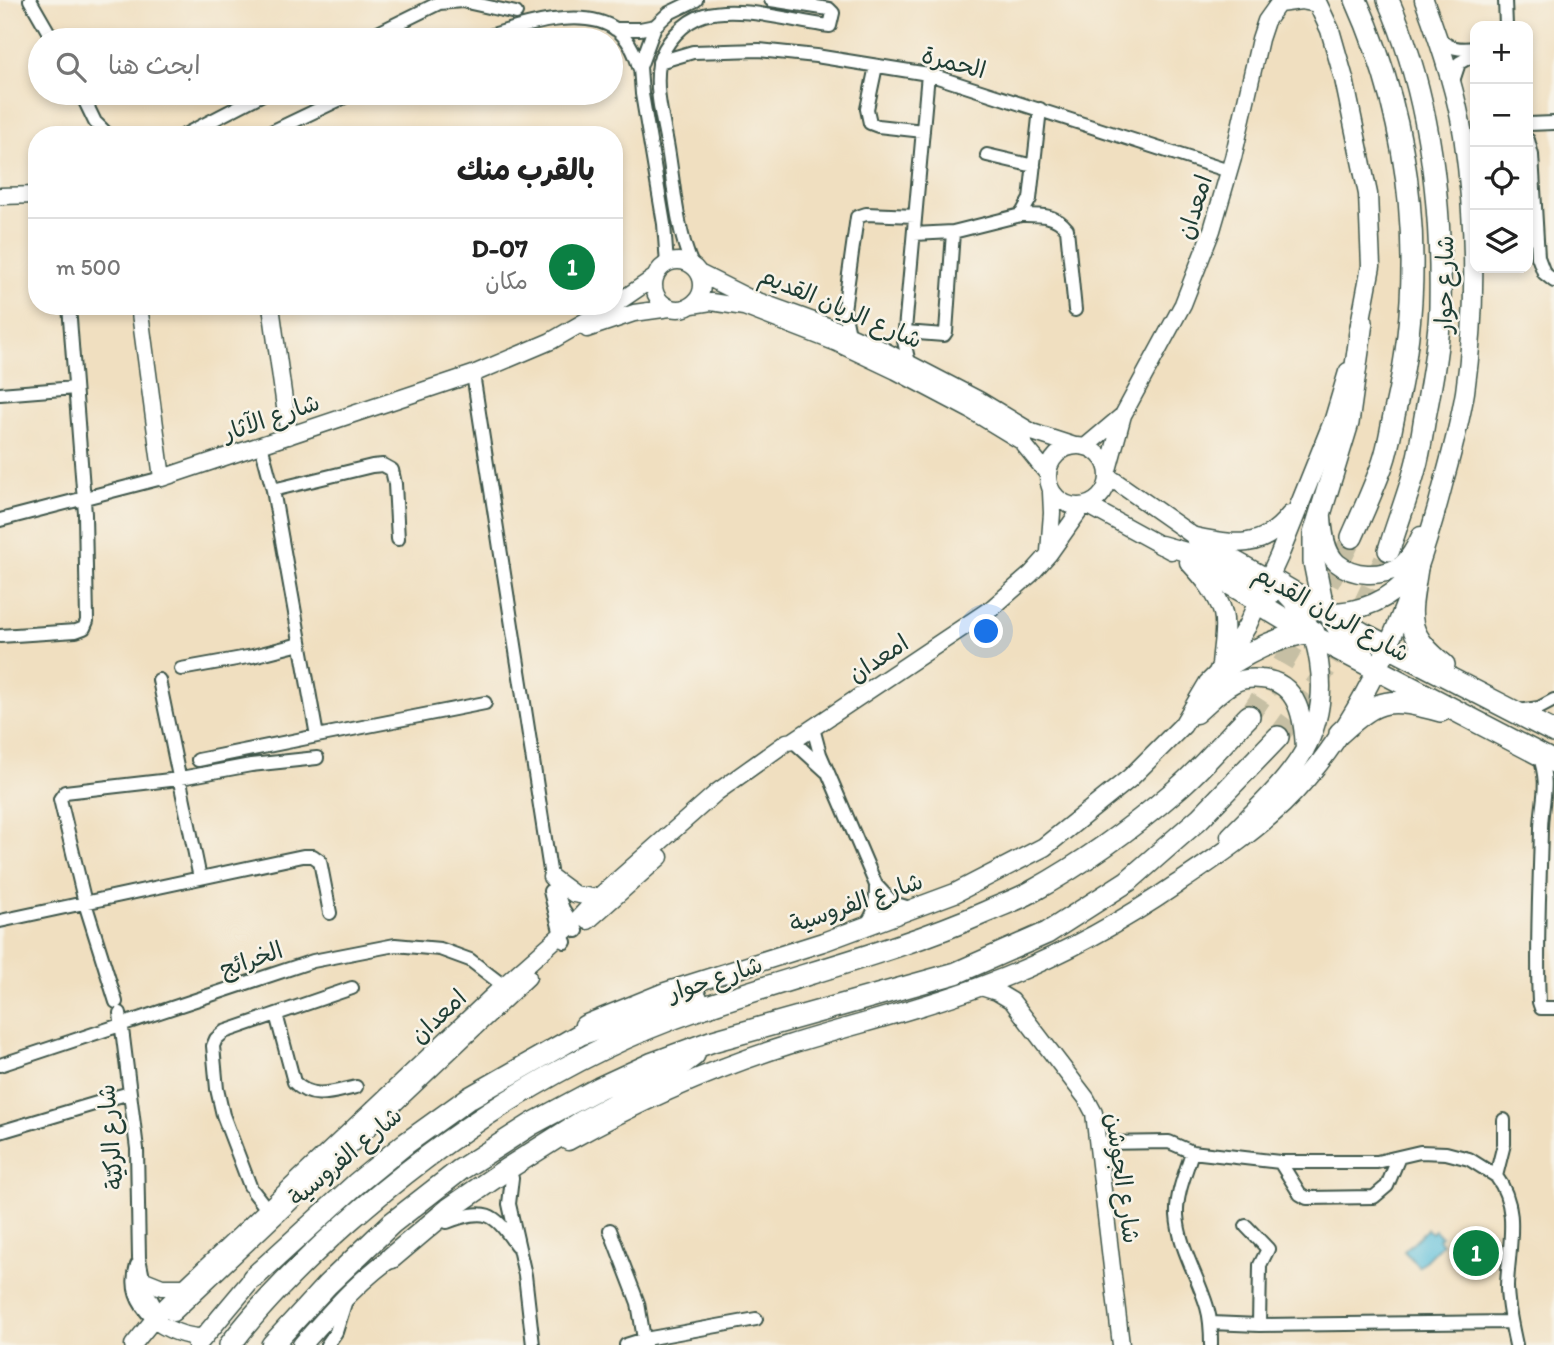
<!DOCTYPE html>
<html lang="ar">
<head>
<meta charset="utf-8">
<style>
  :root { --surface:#fff; --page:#f2f2f2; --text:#222; --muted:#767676; --line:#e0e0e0; --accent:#0b8043 }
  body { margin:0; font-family:Itim,"Playpen Sans Arabic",sans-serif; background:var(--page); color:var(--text); direction:rtl }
  .controls { position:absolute; right:21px; top:21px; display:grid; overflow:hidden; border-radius:14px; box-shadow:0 4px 10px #0003 }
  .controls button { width:63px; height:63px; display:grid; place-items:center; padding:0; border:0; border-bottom:2px solid var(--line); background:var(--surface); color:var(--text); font:35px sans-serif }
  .you { position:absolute; left:987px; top:632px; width:24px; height:24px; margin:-18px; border:5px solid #fff; border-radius:50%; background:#1a73e8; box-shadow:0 0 0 10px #1a73e833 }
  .badge { display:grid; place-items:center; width:46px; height:46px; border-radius:50%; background:var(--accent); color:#fff; font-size:23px; font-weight:700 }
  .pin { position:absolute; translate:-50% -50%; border:4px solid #fff; box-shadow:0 2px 7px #0006 }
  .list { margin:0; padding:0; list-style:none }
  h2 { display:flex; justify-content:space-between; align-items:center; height:91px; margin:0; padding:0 28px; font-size:30px }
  h2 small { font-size:23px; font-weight:400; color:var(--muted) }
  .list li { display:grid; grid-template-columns:46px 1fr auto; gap:21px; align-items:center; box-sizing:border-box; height:98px; padding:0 28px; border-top:2px solid var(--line) }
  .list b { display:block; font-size:26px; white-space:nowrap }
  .list p { margin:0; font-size:23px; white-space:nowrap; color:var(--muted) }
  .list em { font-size:23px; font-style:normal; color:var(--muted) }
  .icon { flex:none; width:38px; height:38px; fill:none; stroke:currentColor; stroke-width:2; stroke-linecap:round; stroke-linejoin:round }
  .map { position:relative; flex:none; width:1554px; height:1345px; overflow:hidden; direction:ltr }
  .search { position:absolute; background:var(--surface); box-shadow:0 4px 10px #0003; left:28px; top:28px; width:595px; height:77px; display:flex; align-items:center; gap:18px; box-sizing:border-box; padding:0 24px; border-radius:38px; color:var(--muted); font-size:26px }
  .panel { position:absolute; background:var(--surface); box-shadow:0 4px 10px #0003; left:28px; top:126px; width:595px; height:189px; border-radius:28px; direction:rtl }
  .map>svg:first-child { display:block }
  .water { fill:#5cbfdb; stroke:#3e7e88; stroke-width:2 }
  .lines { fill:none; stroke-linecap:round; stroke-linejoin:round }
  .trunk-tunnel { stroke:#c6bfa4; stroke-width:21; stroke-dasharray:21 10; stroke-linecap:butt }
  .minor-casing { stroke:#3e5549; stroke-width:16 }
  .tertiary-casing { stroke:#3e5549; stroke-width:19 }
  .secondary-casing { stroke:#3e5549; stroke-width:21 }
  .trunk-casing { stroke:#3e5549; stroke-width:24 }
  .minor { stroke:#fff; stroke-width:12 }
  .tertiary { stroke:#fff; stroke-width:16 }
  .secondary { stroke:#fff; stroke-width:18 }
  .trunk { stroke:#fff; stroke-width:21 }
  .labels { text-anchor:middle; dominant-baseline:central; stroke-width:5; stroke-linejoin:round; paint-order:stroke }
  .street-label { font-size:24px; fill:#1f3d34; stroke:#f7f3e8 }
</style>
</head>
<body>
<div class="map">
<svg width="1554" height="1345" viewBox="0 0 1554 1345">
  <rect width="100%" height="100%" fill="#f7f3e8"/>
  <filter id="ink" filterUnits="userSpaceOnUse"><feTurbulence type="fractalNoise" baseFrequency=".0143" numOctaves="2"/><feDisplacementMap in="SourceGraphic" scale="14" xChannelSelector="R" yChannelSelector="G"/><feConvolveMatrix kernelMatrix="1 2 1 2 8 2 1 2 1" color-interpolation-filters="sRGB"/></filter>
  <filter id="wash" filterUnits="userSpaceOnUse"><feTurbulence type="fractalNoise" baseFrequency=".00686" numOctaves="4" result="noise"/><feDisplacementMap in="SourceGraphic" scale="28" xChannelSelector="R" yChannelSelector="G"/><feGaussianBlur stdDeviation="1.57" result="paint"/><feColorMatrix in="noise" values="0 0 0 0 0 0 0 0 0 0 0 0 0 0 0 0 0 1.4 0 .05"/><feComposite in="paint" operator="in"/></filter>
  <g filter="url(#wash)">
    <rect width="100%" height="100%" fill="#f0dfc0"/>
    <path class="water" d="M1427 1229 1432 1233 1435 1230 1441 1236 1438 1239 1442 1244 1419 1267 1404 1251Z"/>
  </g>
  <g filter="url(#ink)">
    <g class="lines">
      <path class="trunk-tunnel" d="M1249 716C1288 658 1322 599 1352 537
        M1278 737 1318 682 1358 616 1389 550"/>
      <g class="minor-casing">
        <path id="minor" d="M30 0 53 40
          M1505 0 1506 26
          M615 29H640L655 26
          M1438 37C1448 49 1460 50 1475 48
          M364 40 439 3 462 1 516 13
          M477 40C514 28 582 4 617 30 629 39 635 53 639 67
          M659 62 693 52 759 50 816 56 928 74 1229 171
          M876 66 867 109 870 123 878 126 923 131
          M1452 84 1459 63 1475 54
          M81 93 95 122 108 135
          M1528 124 1554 123
          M184 135 265 93
          M265 135 353 93
          M1528 140 1532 155 1538 257 1544 273 1554 281
          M987 155 1034 166
          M1021 215C1040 215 1055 214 1067 229L1075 310
          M914 234 953 232 1021 215 1030 199 1040 109
          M667 264 664 224 642 94 640 67 655 26 669 13 696 0
          M692 265C677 230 675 193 669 155 665 126 654 94 659 64 663 44 684 21 704 15 738 5 788 20 822 25L830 26 833 13 829 9 771 0
          M905 332 944 335 946 332 953 232
          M849 334 844 310 857 217 866 214 915 216
          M909 363 904 341 928 74
          M473 374 551 877 563 909 577 931
          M0 394 75 388
          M261 445 273 490 317 736 485 703
          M273 490 372 466 383 465 392 470 395 484 398 539
          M0 520 162 478
          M0 636 76 631 84 628 87 621 85 514 69 306
          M181 669 253 656 300 644
          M159 680 200 878
          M1518 711 1539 708 1554 700
          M813 728 820 754 876 885 893 903 913 909
          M793 741 826 771
          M1539 754C1550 787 1542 796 1541 828 1540 886 1536 945 1539 1002L1541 1008H1554
          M198 760 317 736
          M550 891 561 935 565 942
          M0 921 303 856H313L320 861 330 913
          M864 927C876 914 876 903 876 885
          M116 1002 85 903 60 799 65 792 170 780 251 765 317 758
          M120 1013 137 1149 139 1258 145 1288 159 1313
          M276 1014 294 1082C312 1101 333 1092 356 1087
          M0 1065 313 961 395 945 440 949 470 960 509 990
          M112 1098 130 1093
          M1504 1120V1144L1496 1176C1521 1209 1508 1248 1507 1286 1507 1305 1512 1326 1516 1345
          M0 1132 104 1101
          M1099 1143 1169 1142 1192 1152 1280 1162H1377L1420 1152 1446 1153 1469 1159 1496 1176
          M1192 1152C1186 1172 1176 1194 1177 1215 1179 1248 1198 1276 1207 1307 1211 1320 1211 1332 1211 1345
          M1280 1162 1300 1194 1307 1198 1374 1197 1387 1186 1399 1157
          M512 1178 509 1204 525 1275 533 1345
          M250 1186 223 1115 217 1089 213 1046 216 1039 224 1032 352 988
          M253 1191 267 1209
          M447 1222C486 1208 493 1211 516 1245
          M1246 1226 1268 1249 1260 1265 1259 1325
          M610 1230 638 1303 645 1345
          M137 1265C130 1288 137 1303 153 1319
          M1211 1323 1259 1325 1511 1322
          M327 1345 336 1332 347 1297
          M626 1345 645 1339 756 1319"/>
      </g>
      <g class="tertiary-casing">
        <path id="tertiary" d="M1279 4 1301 1 1317 4
          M0 196 37 195
          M654 285a24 24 0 1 1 48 0a24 24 0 1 1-48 0Z
          M699 273 747 297 841 331 883 350 979 400 1032 432 1075 446
          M614 305 655 277
          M692 305 711 302 744 307 837 343 896 371 970 410 1021 441 1047 473
          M139 306 162 478 473 374 551 341 612 306
          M271 306 289 436
          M587 329 634 313 670 308
          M1048 476a30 30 0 1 1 60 0a30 30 0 1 1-60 0Z
          M1085 447 1123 415
          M1108 470 1123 415 1183 304 1212 230 1233 158 1260 39 1266 21 1281 0
          M1108 476 1195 537 1269 578
          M1087 505 1171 551
          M1049 552 1052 513 1051 492
          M1196 567 1256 602
          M551 877 574 894 597 898
          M588 921 660 857
          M981 987 997 992 1012 1001 1086 1098 1094 1113 1121 1345
          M142 1279 162 1287H185
          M173 1313 528 977
          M153 1319C165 1329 187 1338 204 1337
          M133 1345 159 1313 185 1287 504 985 573 924 597 898 717 792 787 742 793 741 992 608 1031 574 1049 554 1083 506"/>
      </g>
      <g class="secondary-casing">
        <path id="secondary" d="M1316 0 1330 30 1344 79 1368 194 1371 266 1358 335
          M1322 517C1323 532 1325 552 1337 563 1354 577 1380 577 1399 567 1408 562 1417 545 1421 536
          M1195 537C1234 545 1263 550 1290 515
          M1161 545 1200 556 1272 594
          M1189 562C1202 576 1218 594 1223 613 1227 630 1221 651 1221 668
          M1324 612C1359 613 1388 602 1411 575
          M1196 714C1208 704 1220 690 1234 683 1242 679 1252 678 1261 679 1299 681 1304 721 1305 750
          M1230 836C1282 783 1332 743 1319 662 1314 631 1306 614 1284 592
          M584 1025 665 992 823 942 955 893 1044 847 1130 778 1183 725 1208 683 1220 671 1247 626 1279 556 1334 419 1348 372
          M568 1141C638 1102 712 1069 788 1045 852 1025 917 1010 979 987 1049 962 1116 926 1177 884 1214 859 1250 835 1283 804 1368 721 1415 594 1444 481 1452 452 1460 422 1465 392 1477 309 1475 219 1463 135 1456 90 1440 43 1424 0
          M197 1345 260 1270
          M302 1345C332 1311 363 1275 401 1251"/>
      </g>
      <g class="trunk-casing">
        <path id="trunk" d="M1388 0C1430 95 1442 203 1440 307 1439 343 1432 381 1425 417 1422 434 1420 452 1415 469 1408 496 1397 523 1389 550
          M1362 322 1348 423 1314 534V562L1321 597 1328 612 1341 632 1376 670
          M1352 537C1363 512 1374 488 1383 463 1389 446 1391 428 1395 411 1427 273 1414 130 1356 0
          M1417 568C1410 616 1402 632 1444 665
          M1269 578 1362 633 1554 732
          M1256 602 1307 633 1554 762
          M1220 671C1248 652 1280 635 1314 632
          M1340 733C1380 696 1390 698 1441 711
          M391 1258 449 1209 507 1169 583 1121 668 1075 694 1055
          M253 1278 356 1184 405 1144 469 1098 581 1034 696 997
          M230 1345C263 1301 303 1262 344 1225 446 1134 566 1055 696 1010 793 976 893 953 986 912 1001 905 1017 900 1031 892 1082 864 1132 828 1176 790 1202 768 1225 740 1249 716
          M272 1345 327 1285 392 1223 460 1170 532 1124 599 1088 653 1063 713 1041 956 973 1047 933 1128 881 1200 818 1278 737"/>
      </g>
      <use href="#minor" class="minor"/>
      <use href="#tertiary" class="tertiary"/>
      <use href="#secondary" class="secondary"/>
      <use href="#trunk" class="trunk"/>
    </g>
  </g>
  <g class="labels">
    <g class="street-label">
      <text transform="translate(954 62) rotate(15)">الحمرة</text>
      <text transform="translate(1194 207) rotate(-72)">امعدان</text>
      <text transform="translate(1444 284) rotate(-89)">شارع حوار</text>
      <text transform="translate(841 307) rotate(23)">شارع الريان القديم</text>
      <text transform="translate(271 417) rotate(-19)">شارع الآثار</text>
      <text transform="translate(1332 613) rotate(29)">شارع الريان القديم</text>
      <text transform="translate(878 658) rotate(-33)">امعدان</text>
      <text transform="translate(856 902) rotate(-19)">شارع الفروسية</text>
      <text transform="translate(251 959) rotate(-19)">الخرائج</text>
      <text transform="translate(715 978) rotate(-18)">شارع حوار</text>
      <text transform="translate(438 1016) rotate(-43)">امعدان</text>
      <text transform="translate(110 1137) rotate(-95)">شارع الركيّة</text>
      <text transform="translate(345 1156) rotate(-40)">شارع الفروسية</text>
      <text transform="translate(1123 1178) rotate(82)">شارع الجوشن</text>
    </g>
  </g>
</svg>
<div class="controls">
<button>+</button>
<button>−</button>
<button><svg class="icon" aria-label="locate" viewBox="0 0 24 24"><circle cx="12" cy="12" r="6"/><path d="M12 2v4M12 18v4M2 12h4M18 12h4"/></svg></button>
<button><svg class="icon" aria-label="layers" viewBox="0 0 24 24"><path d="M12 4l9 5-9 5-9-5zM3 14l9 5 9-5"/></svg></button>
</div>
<div class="you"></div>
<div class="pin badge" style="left:1476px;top:1253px">1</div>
<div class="search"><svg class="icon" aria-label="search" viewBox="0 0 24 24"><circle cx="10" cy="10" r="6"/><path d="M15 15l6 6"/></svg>ابحث هنا</div>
<section class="panel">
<h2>بالقرب منك<small></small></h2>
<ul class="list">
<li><span class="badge">1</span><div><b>D-07</b><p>مكان</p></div><em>500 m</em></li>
</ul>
</section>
</div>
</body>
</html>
